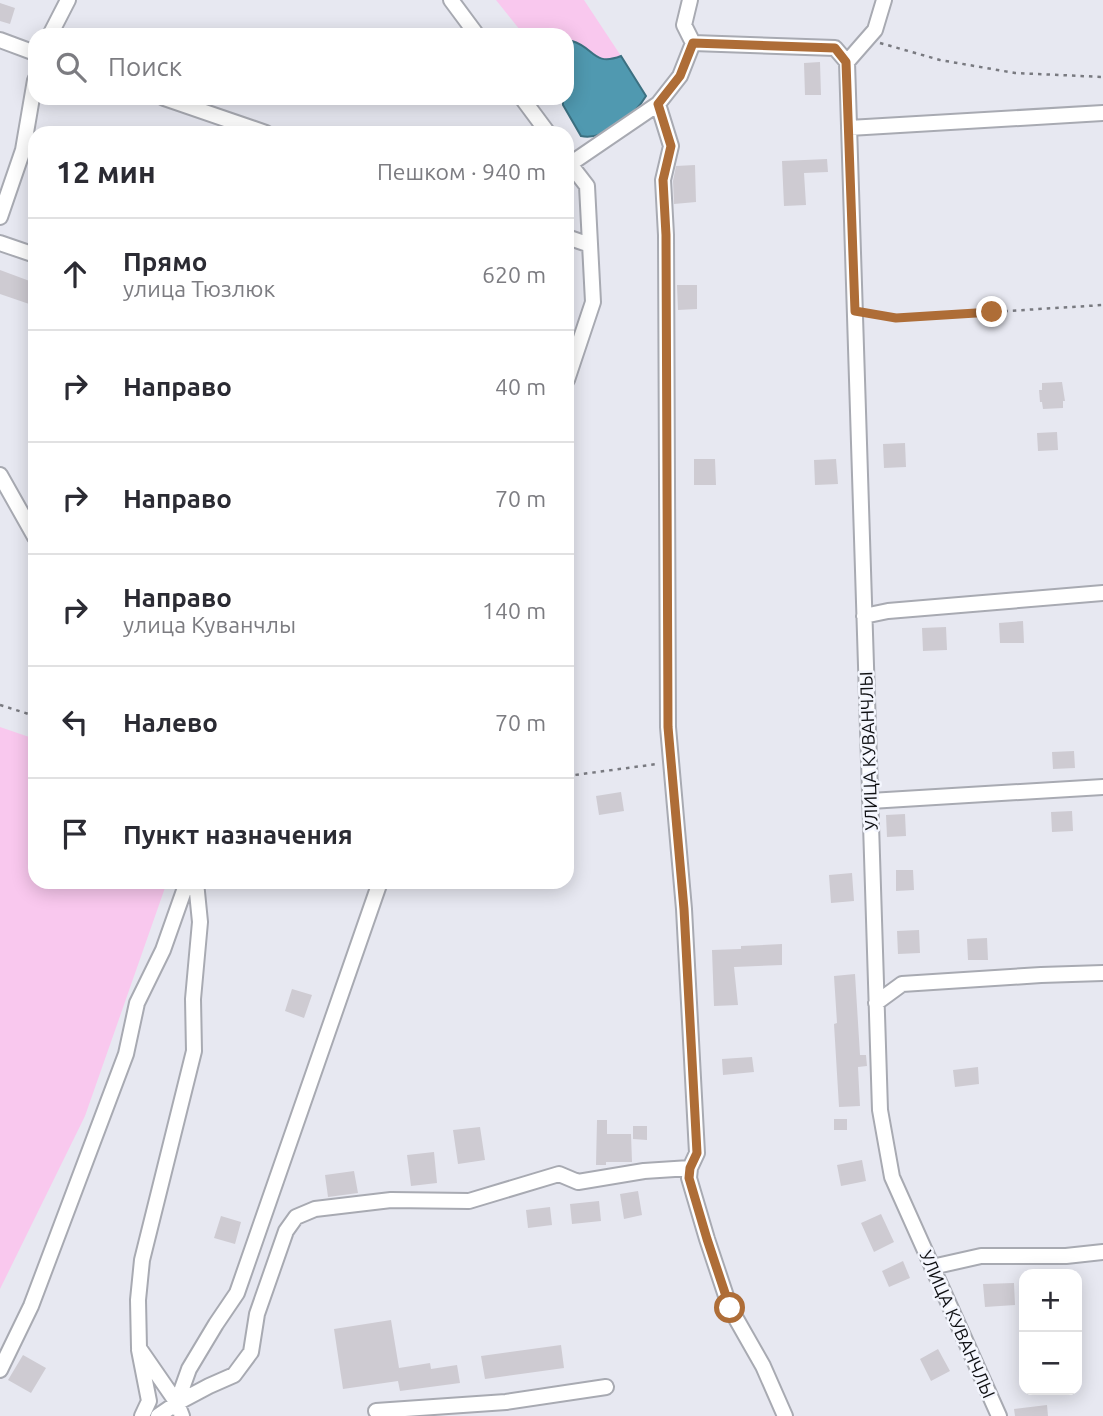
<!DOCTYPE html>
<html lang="ru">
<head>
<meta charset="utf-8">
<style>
  :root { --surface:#fff; --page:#f2f2f3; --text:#2b2b33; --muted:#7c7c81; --line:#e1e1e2 }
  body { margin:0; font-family:Ubuntu,sans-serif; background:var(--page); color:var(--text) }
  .controls { position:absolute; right:21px; bottom:21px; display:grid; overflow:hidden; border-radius:14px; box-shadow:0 4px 18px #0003 }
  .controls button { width:63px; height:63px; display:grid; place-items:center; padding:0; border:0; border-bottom:2px solid var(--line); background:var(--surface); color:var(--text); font:35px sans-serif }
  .stop { position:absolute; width:21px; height:21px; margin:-16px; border:5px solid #ae6d37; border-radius:50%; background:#fff }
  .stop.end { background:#ae6d37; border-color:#fff; box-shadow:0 2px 7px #0008 }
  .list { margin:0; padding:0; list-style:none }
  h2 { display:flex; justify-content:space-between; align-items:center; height:91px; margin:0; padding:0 28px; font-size:30px }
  h2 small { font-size:23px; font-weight:400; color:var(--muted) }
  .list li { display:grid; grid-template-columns:46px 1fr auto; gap:21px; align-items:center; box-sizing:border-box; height:112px; padding:0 28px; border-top:2px solid var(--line) }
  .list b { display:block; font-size:26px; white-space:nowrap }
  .list p { margin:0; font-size:23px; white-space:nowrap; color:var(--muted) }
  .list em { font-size:23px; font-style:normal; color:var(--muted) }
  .icon { flex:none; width:38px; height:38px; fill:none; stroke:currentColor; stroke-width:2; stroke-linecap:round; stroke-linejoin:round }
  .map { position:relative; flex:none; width:1103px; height:1416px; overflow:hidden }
  .search { position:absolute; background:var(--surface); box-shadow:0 4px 18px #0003; left:28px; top:28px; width:546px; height:77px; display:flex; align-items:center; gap:18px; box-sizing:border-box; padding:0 24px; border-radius:21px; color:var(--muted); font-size:26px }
  .panel { position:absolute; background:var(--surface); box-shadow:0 4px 18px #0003; left:28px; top:126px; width:546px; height:763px; border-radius:21px }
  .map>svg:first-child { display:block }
  .green { fill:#f9c8ee }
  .water { fill:#5099b0; stroke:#3c7081; stroke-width:2 }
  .building { fill:#cecbd2 }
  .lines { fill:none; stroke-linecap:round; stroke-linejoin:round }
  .minor-casing { stroke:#a8aab2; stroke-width:18 }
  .path { stroke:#797a80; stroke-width:2.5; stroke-dasharray:3.5 5; stroke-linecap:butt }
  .minor { stroke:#fff; stroke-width:14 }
  .route { stroke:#ae6d37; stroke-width:9 }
  .labels { text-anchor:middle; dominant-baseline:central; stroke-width:5; stroke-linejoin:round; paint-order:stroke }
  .street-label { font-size:18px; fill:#0f1013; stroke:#f4f6fe }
</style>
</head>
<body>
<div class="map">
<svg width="1103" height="1416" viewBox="0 0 1103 1416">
  <rect width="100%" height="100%" fill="#e7e8f1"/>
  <path class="green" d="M496 0H584L621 56C599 65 590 53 572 41L567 46V35H524Z
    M0 727 35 739V882H167L85 1116 0 1289Z"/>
  <path class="water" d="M572 41C594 47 593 67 621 56L646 96C635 115 604 141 581 136L563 105V98H567V46Z"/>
  <path class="building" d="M0 3 15 8 10 24 0 21Z
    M820 62 821 95H805L804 63Z
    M827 159 828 172 804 173 806 205 784 206 782 161Z
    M695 165 696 202 674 204 673 181 676 166Z
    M0 270 35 283V306L0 294Z
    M677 285H697V309L678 310Z
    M1062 382 1065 401H1063V408L1043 409 1042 402H1040L1039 390H1042V383Z
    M1057 432 1058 450 1038 451 1037 433Z
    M905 443 906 467 884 468 883 444Z
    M694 459H715L716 485H694Z
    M836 459 838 484 815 485 814 460Z
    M1023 621 1024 643H1000L999 623Z
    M946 627 947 650 923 651 922 628Z
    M1074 751 1075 768 1053 769 1052 752Z
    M621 792 624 811 599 815 596 796Z
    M1072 811 1073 831 1052 832 1051 812Z
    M905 814 906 836 887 837 886 815Z
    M896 870H913L914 890 896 891Z
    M852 873 854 901 831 903 829 875Z
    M919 930 920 953 898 954 897 931Z
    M987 938 988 960H968L967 939Z
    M782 944V965L734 967 738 1005 714 1006 712 950 741 949V946Z
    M855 974 860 1055H866L867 1066 858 1067 860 1106 839 1107 834 1024 837 1023 834 976Z
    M292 989 312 995 304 1018 285 1011Z
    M752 1057 754 1072 723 1075 722 1059Z
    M978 1067 979 1084 955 1087 953 1070Z
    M834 1119H847V1130H834Z
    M597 1120H607V1134H631L632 1162H606V1165H596Z
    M633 1126H647V1140L633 1139Z
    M480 1127 485 1160 458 1164 453 1130Z
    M434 1152 437 1183 411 1186 407 1155Z
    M862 1160 866 1181 841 1186 837 1165Z
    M354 1171 358 1193 328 1197 325 1175Z
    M638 1191 642 1215 624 1219 620 1194Z
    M599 1201 601 1221 572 1224 570 1204Z
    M550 1207 552 1225 528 1228 526 1210Z
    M881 1214 894 1242 874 1252 861 1223Z
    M221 1216 241 1222 235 1244 214 1238Z
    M903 1261 910 1278 889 1287 882 1271Z
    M1014 1283 1015 1305 985 1307 983 1284Z
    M391 1320 399 1368 430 1363 431 1369 457 1365 460 1383 400 1391 398 1381 343 1389 334 1329Z
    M561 1345 564 1368 485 1379 481 1356Z
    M938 1349 950 1371 931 1381 920 1359Z
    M23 1355 46 1368 31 1393 8 1380Z
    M1047 1405 1048 1416H1015L1014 1409Z"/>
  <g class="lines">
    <g class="minor-casing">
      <path id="minor" d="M451 0 477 35
        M690 0 684 25 693 43
        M50 35 68 0
        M0 40 35 53
        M847 62 880 1110 892 1177 999 1416
        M847 62 875 30 884 0
        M164 98 266 133
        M522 98 548 133
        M658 104 671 146 663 180 666 235 668 727 684 909 697 1153 690 1168 689 1178 707 1239 730 1308 763 1366 785 1416
        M849 128 1103 113
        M567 160 570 164 658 104 680 76 693 43 835 48 847 62
        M0 217 23 150 35 80
        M567 237 590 245
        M0 243 35 255
        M567 380 593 302 587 186 570 164
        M0 475 35 537
        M864 616 888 611 1103 593
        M870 801 1103 787
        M876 1003 902 984 1041 975 1103 973
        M932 1267 981 1256H1066L1103 1252
        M139 1350 149 1401 142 1416
        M0 1370 31 1306 126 1054 137 1003 163 950 187 882
        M175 1408 189 1369 216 1324 237 1293 380 882
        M376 1411 506 1402 606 1387
        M158 1416 177 1403 209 1386 234 1375 251 1352 257 1314 286 1231 296 1217 315 1209 391 1200 469 1201 559 1174 578 1182 644 1171 690 1168
        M182 1416 177 1403 139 1348 138 1300 142 1260 194 1051 193 999 200 922 196 882"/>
    </g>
    <path class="path" d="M880 43 940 60 1015 73 1103 77
      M869 313 896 318 1103 305
      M0 705 35 716
      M567 776 657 764"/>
    <use href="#minor" class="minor"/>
  </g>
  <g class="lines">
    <path class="route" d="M730 1308 707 1239 689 1178 690 1168 697 1153 684 909 668 727 666 235 663 180 671 146 658 104 680 76 693 43 835 48 846 62 855 311 896 318 992 312"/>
  </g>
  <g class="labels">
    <g class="street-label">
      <text transform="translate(868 751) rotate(-92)">УЛИЦА КУВАНЧЛЫ</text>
      <text transform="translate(958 1324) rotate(66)">УЛИЦА КУВАНЧЛЫ</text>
    </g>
  </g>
</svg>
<div class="controls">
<button>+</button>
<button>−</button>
</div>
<div class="stop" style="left:730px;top:1308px"></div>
<div class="stop end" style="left:992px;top:312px"></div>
<div class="search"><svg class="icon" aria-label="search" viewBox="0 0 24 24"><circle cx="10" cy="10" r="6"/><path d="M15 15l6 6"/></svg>Поиск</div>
<section class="panel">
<h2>12 мин<small>Пешком · 940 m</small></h2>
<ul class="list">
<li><svg class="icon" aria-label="ahead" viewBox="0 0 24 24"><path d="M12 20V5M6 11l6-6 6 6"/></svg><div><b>Прямо</b><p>улица Тюзлюк</p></div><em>620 m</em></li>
<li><svg class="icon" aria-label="right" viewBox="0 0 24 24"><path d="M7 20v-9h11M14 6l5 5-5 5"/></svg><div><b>Направо</b></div><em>40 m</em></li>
<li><svg class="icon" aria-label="right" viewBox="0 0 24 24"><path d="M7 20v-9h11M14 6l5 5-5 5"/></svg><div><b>Направо</b></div><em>70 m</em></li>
<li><svg class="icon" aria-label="right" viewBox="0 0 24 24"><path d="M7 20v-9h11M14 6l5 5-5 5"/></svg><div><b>Направо</b><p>улица Куванчлы</p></div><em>140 m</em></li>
<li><svg class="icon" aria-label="left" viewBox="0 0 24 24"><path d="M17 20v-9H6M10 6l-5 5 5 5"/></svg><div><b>Налево</b></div><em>70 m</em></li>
<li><svg class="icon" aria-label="arrive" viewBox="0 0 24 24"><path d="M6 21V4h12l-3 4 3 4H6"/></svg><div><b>Пункт назначения</b></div></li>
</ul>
</section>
</div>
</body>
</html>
